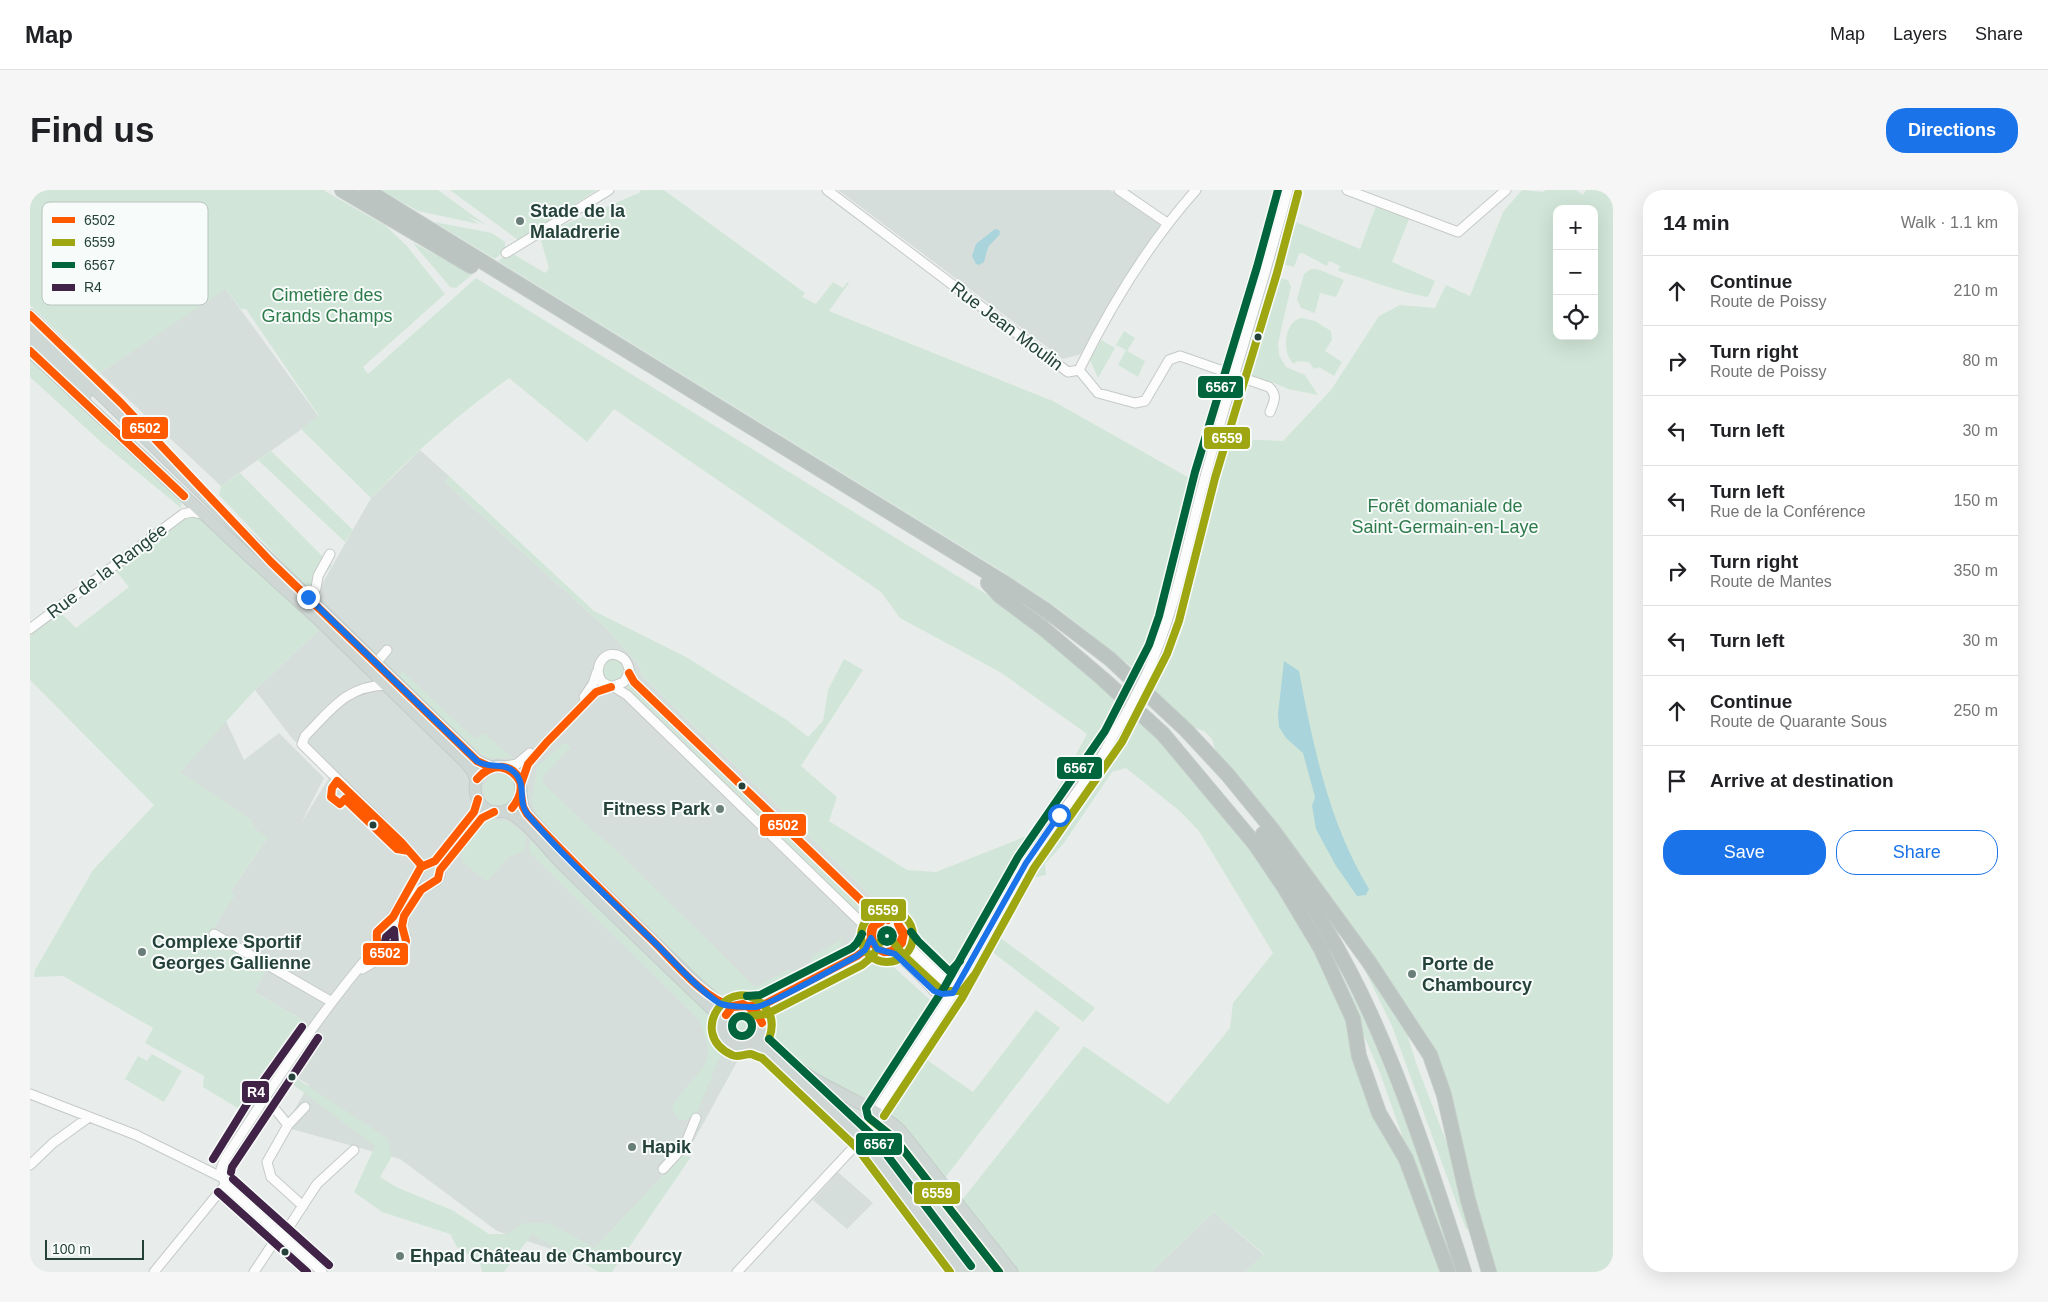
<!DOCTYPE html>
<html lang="en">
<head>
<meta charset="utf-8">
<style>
  :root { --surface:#fff; --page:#f6f6f6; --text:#202124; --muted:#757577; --line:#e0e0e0; --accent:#1a73e8 }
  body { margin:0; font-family:Helvetica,sans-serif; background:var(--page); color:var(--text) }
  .controls { position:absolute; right:15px; top:15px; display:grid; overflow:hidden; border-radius:10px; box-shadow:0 5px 20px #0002 }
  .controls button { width:45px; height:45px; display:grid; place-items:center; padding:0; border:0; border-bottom:1px solid var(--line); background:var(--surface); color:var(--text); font:25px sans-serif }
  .scale { position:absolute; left:15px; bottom:12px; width:99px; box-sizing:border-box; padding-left:5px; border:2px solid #24423a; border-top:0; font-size:14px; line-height:18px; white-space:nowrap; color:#24423a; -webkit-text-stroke:4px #f7fbf9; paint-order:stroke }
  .stop { position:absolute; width:15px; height:15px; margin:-11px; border:4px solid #1a73e8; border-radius:50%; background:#fff }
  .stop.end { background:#1a73e8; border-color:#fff; box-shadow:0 1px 5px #0008 }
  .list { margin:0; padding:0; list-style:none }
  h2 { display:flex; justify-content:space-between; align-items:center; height:65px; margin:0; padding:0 20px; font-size:21px }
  h2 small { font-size:16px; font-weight:400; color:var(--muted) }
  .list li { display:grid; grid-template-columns:32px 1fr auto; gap:15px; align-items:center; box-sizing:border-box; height:70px; padding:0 20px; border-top:1px solid var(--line) }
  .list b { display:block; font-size:19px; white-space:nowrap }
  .list p { margin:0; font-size:16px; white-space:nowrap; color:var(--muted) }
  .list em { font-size:16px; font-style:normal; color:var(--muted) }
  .actions { display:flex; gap:10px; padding:15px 20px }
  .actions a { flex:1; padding:11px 0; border:1px solid var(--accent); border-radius:20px; text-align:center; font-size:18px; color:var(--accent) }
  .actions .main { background:var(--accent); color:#fff }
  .icon { flex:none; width:28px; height:28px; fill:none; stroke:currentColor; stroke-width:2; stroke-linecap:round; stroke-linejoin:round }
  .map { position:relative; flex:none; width:1583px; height:1082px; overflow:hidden; border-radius:20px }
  header { display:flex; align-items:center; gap:30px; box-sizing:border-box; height:70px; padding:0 25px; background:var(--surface); border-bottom:1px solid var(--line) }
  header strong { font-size:24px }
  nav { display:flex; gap:28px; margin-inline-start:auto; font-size:18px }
  .intro { display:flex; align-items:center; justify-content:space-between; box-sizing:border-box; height:120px; padding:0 30px }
  h1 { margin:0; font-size:35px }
  .button { padding:12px 22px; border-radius:20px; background:var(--accent); color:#fff; font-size:18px; font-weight:700 }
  main { display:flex; gap:30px; padding:0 30px }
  aside { flex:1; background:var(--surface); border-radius:20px; box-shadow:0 5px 20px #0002 }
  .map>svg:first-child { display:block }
  .built { fill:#d6dedb }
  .green { fill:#d1e6d8; fill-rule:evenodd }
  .water { fill:#a9d4db }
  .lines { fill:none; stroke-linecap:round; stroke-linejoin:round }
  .minor-casing { stroke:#c5cac8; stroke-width:11 }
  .major-casing { stroke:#c3ccc9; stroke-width:13 }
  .highway-casing { stroke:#c3ccc9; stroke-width:16 }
  .minor { stroke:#fcfcfc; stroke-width:9 }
  .major { stroke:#cfd7d5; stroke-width:11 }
  .highway { stroke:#bcc4c2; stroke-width:14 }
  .minor-bridge-casing { stroke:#c5cac8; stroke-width:11; stroke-linecap:butt }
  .minor-bridge { stroke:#fcfcfc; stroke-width:9 }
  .bus-1-casing { stroke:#f7fbf9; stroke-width:11 }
  .bus-2-casing { stroke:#f7fbf9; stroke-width:11 }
  .bus-3-casing { stroke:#f7fbf9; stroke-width:11 }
  .bus-4-casing { stroke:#f7fbf9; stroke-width:11 }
  .bus-1 { stroke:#ff5a00; stroke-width:8 }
  .bus-2 { stroke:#9ea711; stroke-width:8 }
  .bus-3 { stroke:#00643c; stroke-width:8 }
  .bus-4 { stroke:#402347; stroke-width:8 }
  .route { stroke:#1a73e8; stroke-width:6 }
  .poi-dot { fill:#697e78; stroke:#f7fbf9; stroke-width:2 }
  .bus-dot { fill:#24423a; stroke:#f7fbf9; stroke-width:2 }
  .labels { text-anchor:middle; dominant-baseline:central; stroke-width:4; stroke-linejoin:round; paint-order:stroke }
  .poi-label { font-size:18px; font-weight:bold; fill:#24423a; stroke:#f7fbf9; text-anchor:start }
  .park-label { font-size:18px; fill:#2d7a4b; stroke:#f7fbf9 }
  .street-label { font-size:18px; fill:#24423a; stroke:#f7fbf9 }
  .key { fill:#f7fbf9; stroke:#b8c4c0; stroke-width:1 }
  .key-label { font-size:14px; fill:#24423a }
  .line-badge { stroke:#f7fbf9; stroke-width:2 }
  .badge-label { font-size:14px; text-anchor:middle; font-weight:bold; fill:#fff }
</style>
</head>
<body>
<header>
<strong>Map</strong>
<nav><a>Map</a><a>Layers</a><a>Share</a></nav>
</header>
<div class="intro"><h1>Find us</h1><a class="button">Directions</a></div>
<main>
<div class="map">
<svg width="1583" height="1082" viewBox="0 0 1583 1082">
  <rect width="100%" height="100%" fill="#e8edeb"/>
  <path class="built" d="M808 0H1080L1131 35 1092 93 1052 164 1033 169Z
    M195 98 289 227 191 296 70 183Z
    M390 260 419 286 415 292 577 439 609 475 612 486 878 741 850 764 747 825 708 870 661 956 554 1070 467 1041 370 969 254 937 279 895 246 874 274 831 224 802 237 778 179 745 204 705 200 702 236 650 226 640 220 629 149 582 196 531 214 570 249 543 294 588 271 633 299 588 261 547 225 500 290 439 284 408 341 308Z
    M784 886 878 943 988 1082H925L832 959 772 902Z
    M808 982 843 1013 817 1039 783 1010Z
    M1184 1022 1234 1065 1215 1082H1121Z"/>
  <path class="green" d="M12 0H293L356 36 376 55 415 104 333 177 338 184 446 88 974 415 1095 513 1066 565 989 669 927 782 878 741 612 486 609 475 577 439 415 292 419 286 564 421 656 467 757 530 778 547 793 531 798 500 814 469 833 480 771 576 807 607 799 631 877 680 906 682 999 645 1011 629 1057 544 970 482 870 428 851 402 584 219 557 252 479 188C429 224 383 263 341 308L271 239 289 226 216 119H211L196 99 70 183 0 115V11Z
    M350 0H408L456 35 437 26 449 34 388 21Z
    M420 0H567L488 50Z
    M611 0H634L775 103 772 107 786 114 803 92 813 98 817 92 819 93 799 121 1023 211 1170 294C1161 325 1151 355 1143 386 1133 423 1129 450 1112 485L1026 417 970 380 468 71 480 62 515 83 519 78 511 51 524 39 609 3Z
    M1492 0 1513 2 1516 0H1546L1553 5 1556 0H1583V1082H1459L1416 897 1291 699 1244 629 1185 559 1182 549 1174 541 1162 537 1118 495 1124 479 1132 475 1146 435 1154 388 1179 294 1185 276 1206 249 1253 251 1301 200 1349 126 1370 115 1405 118 1416 95 1440 106 1473 22ZM1527 19H1564V146H1527Z
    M1346 16 1379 29 1362 72 1405 91 1398 107C1367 102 1338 89 1308 81L1310 76 1299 71 1297 76 1272 63 1269 64 1264 77 1245 72 1256 28 1330 59Z
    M404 32 462 43 475 52V60L465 69Z
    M383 53 443 84 426 98 420 97Z
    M1287 79 1314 90 1306 107 1290 103 1285 123 1271 118 1267 109 1274 84 1281 79Z
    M1246 87 1258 90 1261 97 1248 153 1249 165 1256 177 1275 185 1288 205 1258 199 1242 192 1241 194 1213 183 1239 91Z
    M1272 128 1285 131 1301 141 1302 150 1295 161 1312 172 1304 186 1289 177 1284 179 1279 172 1267 171 1264 174C1251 164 1254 130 1272 128Z
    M1094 141 1105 148 1097 161 1115 171 1108 187 1088 175 1096 160 1086 155Z
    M1071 150 1085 158 1068 188 1060 170Z
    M0 163 152 307 151 318 70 251 0 187Z
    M241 261 323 340 315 352 228 270Z
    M210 283 302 376 280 401 189 305 191 296Z
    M159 326 173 330 290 439 225 500 150 582 220 629 226 640 238 647 200 702 205 705 179 745 237 779 224 802 274 831 214 922 173 897 174 886 115 853 123 838 33 786 4 787 5 780 63 680 124 615 0 490V443L29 421 46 438 99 397 86 381Z
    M572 481a11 11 0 1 1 22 0a11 11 0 1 1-22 0Z
    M372 481 445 549 453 543 483 568H459L452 565 368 488Z
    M600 491 849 731 843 737 593 498Z
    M1104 521 1236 675 1299 781 1414 1082H1215L1234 1064 1184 1022 1121 1082H988L932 1010 1054 856 1138 914 1200 838 1203 813 1243 763 1169 641 1151 622 1096 578 1082 582 1034 653 1015 674 1016 685 993 690 1073 574Z
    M534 553 541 557 514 585 512 590 515 595 566 644 584 658 724 796H728L759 779 768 786C738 803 717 820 683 801L506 625 502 611 507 577Z
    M453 600a16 16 0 1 1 32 0a16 16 0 1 1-32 0Z
    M463 630 478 631 496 645 495 660 479 667 457 691 432 672 433 670 431 663 454 633Z
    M500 650 678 823 690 866 666 925 656 930H650L642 920C644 912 649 907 654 900 681 869 684 869 669 830L499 662Z
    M846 745a11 11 0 1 1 22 0a11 11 0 1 1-22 0Z
    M964 743 1065 818 1053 832 956 757Z
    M814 748 803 767 782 778 780 774 782 766Z
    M875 756 913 793 916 800 906 798 867 763Z
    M1296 757C1354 854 1388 966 1424 1074L1418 1075 1350 883Z
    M1324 758 1375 837 1386 873 1421 964 1442 1038 1436 1039 1362 836Z
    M857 771 909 818 867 884 861 888 853 902 854 906 848 914C811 896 754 876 738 835L747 825 840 773Z
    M1006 820 1030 838 915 988 860 926 858 917 860 910 890 865 943 902Z
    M698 836a14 14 0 1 1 28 0a14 14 0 1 1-28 0Z
    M122 864 152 881 134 912 95 889 108 866 117 871Z
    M266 888 357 948 362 966 350 987 366 997 422 1020 459 1044H477L494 1033H519L565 1058 652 965 661 967 582 1082H569L502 1044 474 1082H452C451 1065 439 1067 428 1058 425 1055 423 1048 420 1044L352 1022 324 1002 345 956 262 894Z"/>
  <path class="water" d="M965 39 969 40 970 44C956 60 960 51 954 72L949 75 946 74 942 66 946 54Z
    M1254 471 1269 481C1283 556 1299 633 1339 699L1336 705 1327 706 1306 676 1286 639 1282 616 1285 607 1273 563 1256 548 1249 537 1248 524Z"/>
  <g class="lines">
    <g class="minor-casing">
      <path id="minor" d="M797 0 1038 182 1049 180
        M1089 0 1137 33
        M1317 0 1428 42 1476 0
        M476 63 579 0
        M1049 180 1068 203 1105 213 1115 211 1139 170 1150 166 1239 197C1248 205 1244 212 1240 222
        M1049 180C1081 115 1118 54 1166 0
        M278 407 286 398 288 386 300 364
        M0 439 153 324 162 322 173 324
        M346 473 357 460
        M599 483 594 492 581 497 572 492C561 477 576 456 593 468 601 474 598 485 604 492L842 721 858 730
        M1117 483C1146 421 1157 352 1175 287 1201 191 1233 97 1258 0
        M356 495C316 496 301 520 275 546L272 554 371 652 392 676
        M584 497 597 505 841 742
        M554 507 563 494 567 482
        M475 576 487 574 500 563
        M491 594 498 574 517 552 566 502 581 497
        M346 750a15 15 0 1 1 30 0a15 15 0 1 1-30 0Z
        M357 735 386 689 391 677 405 671 444 622 448 609
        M372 739 375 724 388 703 395 696 407 691 410 686V680L452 628 464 622
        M184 744 302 812
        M873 748 880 758 916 792H927L931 788
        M860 762 870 755 873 745 868 734C853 724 832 739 843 755 849 763 857 760 864 764 879 772 892 789 904 801L912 805 923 803
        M827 772 852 762
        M332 779 356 765
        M718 816 733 815 827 766 835 760 841 748
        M732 833 741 820 813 779
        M0 904 106 945 191 987
        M235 907 258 935
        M0 975 23 953 59 927
        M633 979 655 955 666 928
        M273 1016 241 987 237 972 258 935 275 917
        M253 1046 287 994 324 960
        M124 1082 195 995
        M224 1082 250 1043
        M292 1082 195 995 191 979 195 969C242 897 287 826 343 761L346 754
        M707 1082 822 959 923 803 996 673 1069 571 1098 520"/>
    </g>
    <g class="major-casing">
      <path id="major" d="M0 125 105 229
        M0 136 436 560 447 571 460 577
        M0 149 56 204
        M0 161 214 362 291 432 434 571 443 582 446 591
        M445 599a23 23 0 1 1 46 0a23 23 0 1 1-46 0Z
        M491 604 493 617 497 624 536 666 663 790 688 812 703 817
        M475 621C497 629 517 660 534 676 584 726 635 774 686 823L691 833
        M721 854C737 843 735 824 717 816 690 811 681 847 707 856L721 854 737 859 834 951 933 1082
        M760 871C793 901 838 910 871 941L982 1082"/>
    </g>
    <g class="highway-casing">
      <path id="highway" d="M312 0 441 76
        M336 0 973 392 1017 421 1080 469 1156 540 1197 584 1242 639 1339 772 1400 865 1414 905 1438 1010 1459 1082
        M958 393 970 406 1013 438 1073 489 1133 544 1225 654 1254 697 1291 759 1323 829 1329 866 1349 923 1376 969 1418 1082
        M1233 644C1274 700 1311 759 1340 823 1378 906 1406 995 1434 1082"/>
    </g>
    <use href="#minor" class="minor"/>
    <use href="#major" class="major"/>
    <use href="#highway" class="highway"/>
    <g class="minor-bridge-casing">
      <path id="minor-bridge" d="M1098 520 1117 483"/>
    </g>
    <use href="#minor-bridge" class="minor-bridge"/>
    <g class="bus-1-casing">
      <path id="bus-1" d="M0 125 91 213 241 372 447 571 460 577
        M0 161 154 306
        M599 483 604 492 842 721 858 730
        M448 588C462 571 482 575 491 594
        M447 589C473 560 507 588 482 618
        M307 591 371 652 392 676 379 661 367 659 315 609 310 614 301 607 302 598Z
        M491 594 498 574 517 552 566 502 581 497
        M491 604 493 617 497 624C538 668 581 710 624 752 647 775 672 807 703 817
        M448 609 444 622 405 671 391 677 363 727 347 742C346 755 348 762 361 766L374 759 376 751 372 736 374 726 391 700 408 689 410 680 452 628 464 622
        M851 732 844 736C840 747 842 757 854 762
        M851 732 842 737C838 748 843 758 854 762
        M854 762C865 763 870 754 873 745L868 734
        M854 762H862L872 753 874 743 868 734
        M718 816 733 815 827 766 835 760 841 748
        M696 825 703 816 713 814 727 822 732 833
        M696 825 702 817 717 816 727 824 732 833"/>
    </g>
    <g class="bus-2-casing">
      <path id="bus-2" d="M831 746a26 26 0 1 1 52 0a26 26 0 1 1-52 0Z
        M865 754 873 765 912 801H932L946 783
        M719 826 737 824 832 775 843 766 850 752
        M739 849C743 838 743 826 735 817 702 779 654 843 702 865 708 868 714 864 721 864 724 865 728 867 732 868L827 958 920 1082
        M854 926 932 808 1004 678 1092 552 1137 464 1149 431 1185 288 1247 83 1268 3
        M840 929 864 948 969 1082"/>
    </g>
    <g class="bus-3-casing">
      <path id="bus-3" d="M851 746a6 6 0 1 1 12 0a6 6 0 1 1-12 0Z
        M881 742 888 751 920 782 930 771
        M717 806 730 805 822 758 827 753 832 744
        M702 836a10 10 0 1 1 20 0a10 10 0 1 1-20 0Z
        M739 849 841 944 941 1076
        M969 1082 864 948 838 927 836 918 914 798 988 667 1075 541 1119 455 1129 426 1165 282 1227 77 1248 0"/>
    </g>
    <g class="bus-4-casing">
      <path id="bus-4" d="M364 740 365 753 354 756 356 747Z
        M183 969 217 914 272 837
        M201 982 202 977 288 848
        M203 989 299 1075
        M188 1002 277 1082"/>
    </g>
    <use href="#bus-1" class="bus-1"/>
    <use href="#bus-2" class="bus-2"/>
    <use href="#bus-3" class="bus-3"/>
    <use href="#bus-4" class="bus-4"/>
  </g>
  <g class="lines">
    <path class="route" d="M278 407 447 571C461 580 474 571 485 583 497 595 487 612 498 625 536 670 581 710 623 751 643 770 666 798 689 813 697 817 718 817 726 817 738 816 812 774 827 766L835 760 841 748 847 759 865 764 904 801 912 804 923 803 996 673 1029 625"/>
  </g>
  <g class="poi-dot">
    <circle cx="490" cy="31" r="5"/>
    <circle cx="690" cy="619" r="5"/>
    <circle cx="112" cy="762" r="5"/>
    <circle cx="1382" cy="784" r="5"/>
    <circle cx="602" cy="957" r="5"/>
    <circle cx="370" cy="1066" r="5"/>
  </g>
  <g class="bus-dot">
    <circle cx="1228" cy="147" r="4.5"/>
    <circle cx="712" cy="596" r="4.5"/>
    <circle cx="343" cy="635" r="4.5"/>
    <circle cx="262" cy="887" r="4.5"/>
    <circle cx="255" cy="1062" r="4.5"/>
  </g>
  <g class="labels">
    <g class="poi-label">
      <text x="500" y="21">Stade de la<tspan x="500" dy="21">Maladrerie</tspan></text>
      <text x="680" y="619" text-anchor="end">Fitness Park</text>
      <text x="122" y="752">Complexe Sportif<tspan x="122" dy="21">Georges Gallienne</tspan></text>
      <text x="1392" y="774">Porte de<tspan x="1392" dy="21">Chambourcy</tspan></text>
      <text x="612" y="957">Hapik</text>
      <text x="380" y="1066">Ehpad Château de Chambourcy</text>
    </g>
    <g class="park-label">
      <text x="297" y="105">Cimetière des<tspan x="297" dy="21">Grands Champs</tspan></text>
      <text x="1415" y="316">Forêt domaniale de<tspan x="1415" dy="21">Saint-Germain-en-Laye</tspan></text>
    </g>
    <g class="street-label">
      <text transform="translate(977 136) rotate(37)">Rue Jean Moulin</text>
      <text transform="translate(77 381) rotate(-37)">Rue de la Rangée</text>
    </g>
  </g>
  <rect x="12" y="12" width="166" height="103" rx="8" class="key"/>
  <rect x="22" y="27" width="23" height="6" fill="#ff5a00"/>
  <rect x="22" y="49" width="23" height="7" fill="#9ea711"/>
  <rect x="22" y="72" width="23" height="6" fill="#00643c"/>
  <rect x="22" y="94" width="23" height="7" fill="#402347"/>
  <g class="key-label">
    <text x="54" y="35">6502</text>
    <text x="54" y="57">6559</text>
    <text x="54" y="80">6567</text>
    <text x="54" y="102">R4</text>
  </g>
  <g class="line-badge">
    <rect x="1167" y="185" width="47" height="24" rx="5" fill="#00643c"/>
    <rect x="91" y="226" width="48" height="24" rx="5" fill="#ff5a00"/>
    <rect x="1173" y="236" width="48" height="24" rx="5" fill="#9ea711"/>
    <rect x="1026" y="566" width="47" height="24" rx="5" fill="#00643c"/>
    <rect x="729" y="623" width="48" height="24" rx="5" fill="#ff5a00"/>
    <rect x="830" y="708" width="47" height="24" rx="5" fill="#9ea711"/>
    <rect x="332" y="752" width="47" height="24" rx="5" fill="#ff5a00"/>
    <rect x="211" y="890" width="29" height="24" rx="5" fill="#402347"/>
    <rect x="825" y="942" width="48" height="24" rx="5" fill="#00643c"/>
    <rect x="883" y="991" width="48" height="24" rx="5" fill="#9ea711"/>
  </g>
  <g class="badge-label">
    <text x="1191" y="202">6567</text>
    <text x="115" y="243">6502</text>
    <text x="1197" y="253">6559</text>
    <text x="1049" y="583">6567</text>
    <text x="753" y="640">6502</text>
    <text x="853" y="725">6559</text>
    <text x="355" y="768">6502</text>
    <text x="226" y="907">R4</text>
    <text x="849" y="959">6567</text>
    <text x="907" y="1008">6559</text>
  </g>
</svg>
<div class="controls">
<button>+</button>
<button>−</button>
<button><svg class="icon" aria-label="locate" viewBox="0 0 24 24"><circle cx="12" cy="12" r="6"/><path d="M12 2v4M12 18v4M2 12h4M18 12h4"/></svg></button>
</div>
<div class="scale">100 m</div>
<div class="stop" style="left:1029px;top:625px"></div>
<div class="stop end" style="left:278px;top:407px"></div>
</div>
<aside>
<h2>14 min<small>Walk · 1.1 km</small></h2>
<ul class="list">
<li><svg class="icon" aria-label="ahead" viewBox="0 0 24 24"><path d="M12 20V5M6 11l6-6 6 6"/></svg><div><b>Continue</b><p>Route de Poissy</p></div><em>210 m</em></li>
<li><svg class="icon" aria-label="right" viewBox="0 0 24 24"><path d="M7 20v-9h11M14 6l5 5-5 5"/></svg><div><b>Turn right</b><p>Route de Poissy</p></div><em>80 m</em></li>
<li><svg class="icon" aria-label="left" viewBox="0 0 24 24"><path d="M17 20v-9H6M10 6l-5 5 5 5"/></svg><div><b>Turn left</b></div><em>30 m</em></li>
<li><svg class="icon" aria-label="left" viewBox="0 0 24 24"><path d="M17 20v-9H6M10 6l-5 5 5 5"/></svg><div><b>Turn left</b><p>Rue de la Conférence</p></div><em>150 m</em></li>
<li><svg class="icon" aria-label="right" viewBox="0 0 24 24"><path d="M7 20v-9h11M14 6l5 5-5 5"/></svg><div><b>Turn right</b><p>Route de Mantes</p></div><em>350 m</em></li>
<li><svg class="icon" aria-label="left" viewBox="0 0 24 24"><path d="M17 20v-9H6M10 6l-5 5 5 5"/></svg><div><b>Turn left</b></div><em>30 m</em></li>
<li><svg class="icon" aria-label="ahead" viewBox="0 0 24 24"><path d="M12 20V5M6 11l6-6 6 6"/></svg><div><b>Continue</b><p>Route de Quarante Sous</p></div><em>250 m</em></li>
<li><svg class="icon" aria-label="arrive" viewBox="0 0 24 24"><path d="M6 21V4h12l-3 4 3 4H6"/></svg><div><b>Arrive at destination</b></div></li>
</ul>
<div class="actions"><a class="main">Save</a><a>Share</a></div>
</aside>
</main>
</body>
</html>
